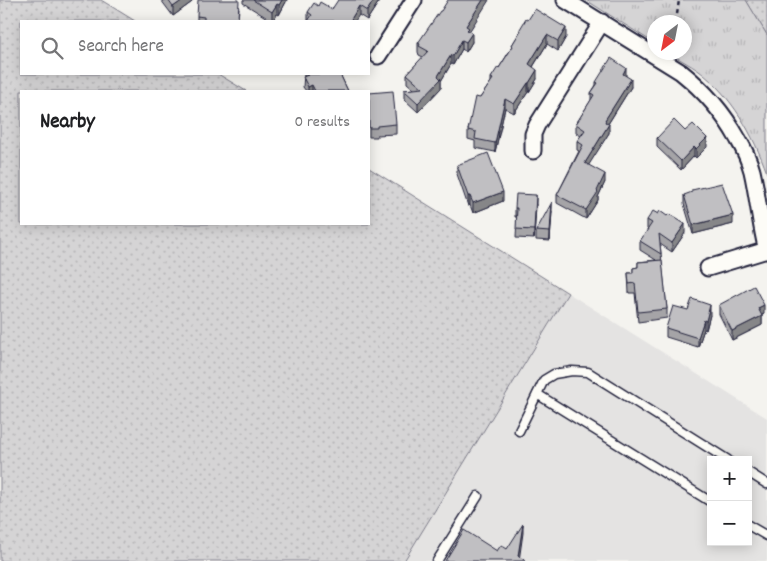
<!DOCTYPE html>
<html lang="en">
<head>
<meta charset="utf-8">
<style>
  :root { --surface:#fff; --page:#f2f2f2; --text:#202124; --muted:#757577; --line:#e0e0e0 }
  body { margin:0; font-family:Dekko,sans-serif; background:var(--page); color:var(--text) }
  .controls { position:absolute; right:15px; bottom:15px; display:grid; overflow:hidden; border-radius:0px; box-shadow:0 2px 12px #0003 }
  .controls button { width:45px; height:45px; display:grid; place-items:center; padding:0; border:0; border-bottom:1px solid var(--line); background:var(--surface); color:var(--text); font:25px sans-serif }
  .compass { position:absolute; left:647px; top:15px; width:45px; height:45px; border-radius:50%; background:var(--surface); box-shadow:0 2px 12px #0003; rotate:212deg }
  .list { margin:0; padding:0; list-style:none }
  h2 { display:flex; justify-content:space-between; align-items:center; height:65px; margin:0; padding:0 20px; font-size:21px }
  h2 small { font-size:16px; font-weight:400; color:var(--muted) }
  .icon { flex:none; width:28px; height:28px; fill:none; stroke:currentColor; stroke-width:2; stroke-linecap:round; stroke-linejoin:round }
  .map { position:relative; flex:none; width:767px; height:561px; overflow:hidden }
  .search { position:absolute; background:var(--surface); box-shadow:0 2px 12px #0003; left:20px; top:20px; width:350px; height:55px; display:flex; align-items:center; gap:12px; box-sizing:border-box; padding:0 18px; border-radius:0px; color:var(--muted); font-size:19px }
  .panel { position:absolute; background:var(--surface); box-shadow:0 2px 12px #0003; left:20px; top:90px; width:350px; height:135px; border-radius:0px }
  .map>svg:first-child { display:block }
  .built { fill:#e4e3e2; fill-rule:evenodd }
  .grass { fill:url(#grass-dots); stroke:#7c7b88 }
  .park { fill:url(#park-tufts); stroke:#7c7b88 }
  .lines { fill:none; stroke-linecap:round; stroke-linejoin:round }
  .service-casing { stroke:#22223b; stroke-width:11 }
  .minor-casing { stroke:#22223b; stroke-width:19 }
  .path { stroke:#22223b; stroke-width:2.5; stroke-dasharray:4 4; stroke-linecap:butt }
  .service { stroke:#fdfcf7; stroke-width:8 }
  .minor { stroke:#fdfcf7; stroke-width:15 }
  .wall { fill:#a5a4a7; stroke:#22223b }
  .shaded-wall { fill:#868688; stroke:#22223b }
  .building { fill:#c0bfc2; stroke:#22223b }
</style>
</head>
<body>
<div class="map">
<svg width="767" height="561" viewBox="0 0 767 561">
  <defs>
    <pattern id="grass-dots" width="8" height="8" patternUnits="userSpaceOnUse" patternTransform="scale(1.25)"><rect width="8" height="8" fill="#d5d4d5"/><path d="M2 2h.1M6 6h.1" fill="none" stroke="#b7b6b8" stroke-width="1.8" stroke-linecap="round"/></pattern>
    <pattern id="park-tufts" width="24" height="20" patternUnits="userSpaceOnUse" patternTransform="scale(1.25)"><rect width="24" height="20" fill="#d5d4d5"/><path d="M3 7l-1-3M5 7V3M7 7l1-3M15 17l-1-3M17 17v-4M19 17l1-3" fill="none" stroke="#b7b6b8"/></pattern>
  </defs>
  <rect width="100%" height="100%" fill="#f4f3ef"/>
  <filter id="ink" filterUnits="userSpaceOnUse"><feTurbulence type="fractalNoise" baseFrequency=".02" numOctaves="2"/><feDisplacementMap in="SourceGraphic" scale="10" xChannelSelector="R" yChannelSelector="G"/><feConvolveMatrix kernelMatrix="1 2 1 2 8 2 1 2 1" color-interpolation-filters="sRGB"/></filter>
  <g filter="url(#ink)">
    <path class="built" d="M568 293 767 418V561H404ZM711 460H748V542H711Z"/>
    <path class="grass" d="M0 0H101L135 21H21V74H218L246 91H21V224H369V168L568 293 404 561H0Z
      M746 0H767V35Z"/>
    <path class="park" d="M586 0H746L767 35V173C753 134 732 96 699 71 689 64 679 59 669 53L684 52V22H654V43Z"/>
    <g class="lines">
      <g class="service-casing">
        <path id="service" d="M537 394 711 502
          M519 431 544 380 554 374 572 371 588 372 728 460
          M748 472 767 484
          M748 525 767 536
          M437 561 478 496"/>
      </g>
      <g class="minor-casing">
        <path id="minor" d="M565 0 681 72C706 92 723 112 738 139 744 149 749 160 752 171 758 197 760 224 767 251
          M378 56 414 0
          M533 151V134L537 125 602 22
          M708 268 767 250"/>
      </g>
      <path class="path" d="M676 22 679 0"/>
      <use href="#service" class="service"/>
      <use href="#minor" class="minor"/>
    </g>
    <path class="wall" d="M161 0H192V2L173 16Z
      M243 0H287L279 15 277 14 272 21 243 3Z
      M380 0 367 20 359 15 308 21V12L318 6 332 9Z
      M239 8 238 21H197V16Z
      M520 29 566 37 558 51 547 44 533 67 537 79 529 92H528L514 113 505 108 495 152 475 148V141L468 139V130L480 98 491 82V78L499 68 512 47V45L520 32Z
      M469 31 472 42 466 52 462 49 453 65 451 64 441 81V88L418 112 404 99V90L414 89 407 83V74L423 57 419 55 418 52V43Z
      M304 74H340L348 91H306L303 87Z
      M626 76 631 87 608 124 609 133 588 165 605 182 598 197V200L586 219 557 203V195L579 151 577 150V141L581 136 576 133V124L591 100V93L596 85V82Z
      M369 93 396 124V134L377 135V137H369Z
      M685 131 707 147 696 158 694 156 681 170 657 147V138Z
      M457 165 503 201 473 213 470 205 468 206 457 174Z
      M684 195 733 224 693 234 684 204Z
      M536 204 534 239 516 238 517 217H515V208Z
      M552 211 550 241 536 240V231Z
      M647 220 685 233 672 252 660 244 667 309V318L638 322 635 293H629L628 273H633V268L638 267V262L656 260 640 250V241L648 230 647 229Z
      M719 305 764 314 762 315V325L732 340 719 314Z
      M688 310 710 315 706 330 704 329 698 347 666 337V328Z"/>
    <path class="shaded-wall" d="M183 0H192V2L173 16V7Z
      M282 0H287L279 15V5Z
      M374 0H380L367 20V11Z
      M483 0H489L469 32 466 26Z
      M277 4V14L272 21V12Z
      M359 6V15L355 21H350Z
      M566 28V37L558 51V41Z
      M472 33V42L466 52V42Z
      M547 35V44L529 73V64Z
      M462 40V49L453 65V56Z
      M451 55V64L441 81V88L418 112V103L438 76Z
      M626 68V76L623 74Z
      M537 70V79L529 92V83Z
      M631 79V87L606 127 605 120Z
      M528 83V92L514 113V104Z
      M312 85V91H308V87Z
      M505 99V108L495 152V143Z
      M609 124V133L585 171V163Z
      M707 138V147L696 158V149Z
      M694 147V156L681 170V161Z
      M605 174V182L598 197V200L586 219V210Z
      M503 192V201L473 213V203Z
      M536 195V204L534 239V230Z
      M468 196H470V205L468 206Z
      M552 202V211L550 241V232Z
      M733 215V224L693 234V225Z
      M685 224V233L672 252V243Z
      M710 305V315L706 330V321Z
      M764 305V314L758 317V308Z
      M762 316V325L732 340V331Z
      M704 320V329L698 347V338Z
      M523 524V533L519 561 518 556Z"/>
    <path class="building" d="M168 0H183L173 7Z
      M198 0H239L238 21H204V17L197 16Z
      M253 0H282L279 5 277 4 272 12Z
      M338 0H374L367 11 359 6 350 21H308L312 15 308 12 314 3 318 6 320 2 332 9Z
      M448 0H483L466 26 469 28 467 30 472 33 466 42 462 40 453 56 451 55 438 76 441 79 418 103 404 90 423 88 407 74 428 51 419 46 420 44 418 43 440 11H441Z
      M535 9 566 28 558 41 547 35 529 64 537 70 529 83H528L514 104 505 99 495 143 475 139 476 132 468 130 475 97 480 98 493 79 491 78 498 67 499 68 513 46 512 45 521 30 520 29 526 19 528 20Z
      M611 58 626 68 623 74 631 79 605 120H606L605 122 609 124 585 163 605 174 597 191 598 192 586 210 557 195 583 145 577 141 585 130 576 124 594 95 591 93 598 83 596 82Z
      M307 74H340L348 91H315L312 85 308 87 303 77 308 75Z
      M393 91 396 124 377 126V128H369V93Z
      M674 120 685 131 693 124 707 138 696 149 694 147 681 161 657 138Z
      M488 153 503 192 473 203 470 196H468L457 165Z
      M722 183 733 215 693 225 684 195 692 192V190Z
      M516 194 536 195 534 230 516 229 517 208H515Z
      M552 202 550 232 536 231Z
      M653 211 658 214 660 211 667 216 669 214 685 224 672 243 659 234 661 254 640 241 652 223 647 220Z
      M662 260 667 309 638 312 635 283 629 284 628 273H633V268L638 267V262Z
      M754 286 764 305 758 308 762 316 732 331 719 305Z
      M692 299 710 305 706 321 704 320 698 338 666 328 673 306 688 310Z
      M523 524 518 556 526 561H445L464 530 497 551 501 545 507 549Z"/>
  </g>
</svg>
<div class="controls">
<button>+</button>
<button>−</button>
</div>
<svg class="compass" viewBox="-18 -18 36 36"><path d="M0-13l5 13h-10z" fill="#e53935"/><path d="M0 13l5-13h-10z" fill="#757577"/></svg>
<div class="search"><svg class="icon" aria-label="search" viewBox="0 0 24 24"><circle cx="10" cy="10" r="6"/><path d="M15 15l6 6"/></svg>Search here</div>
<section class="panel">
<h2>Nearby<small>0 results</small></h2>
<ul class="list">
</ul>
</section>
</div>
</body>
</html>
